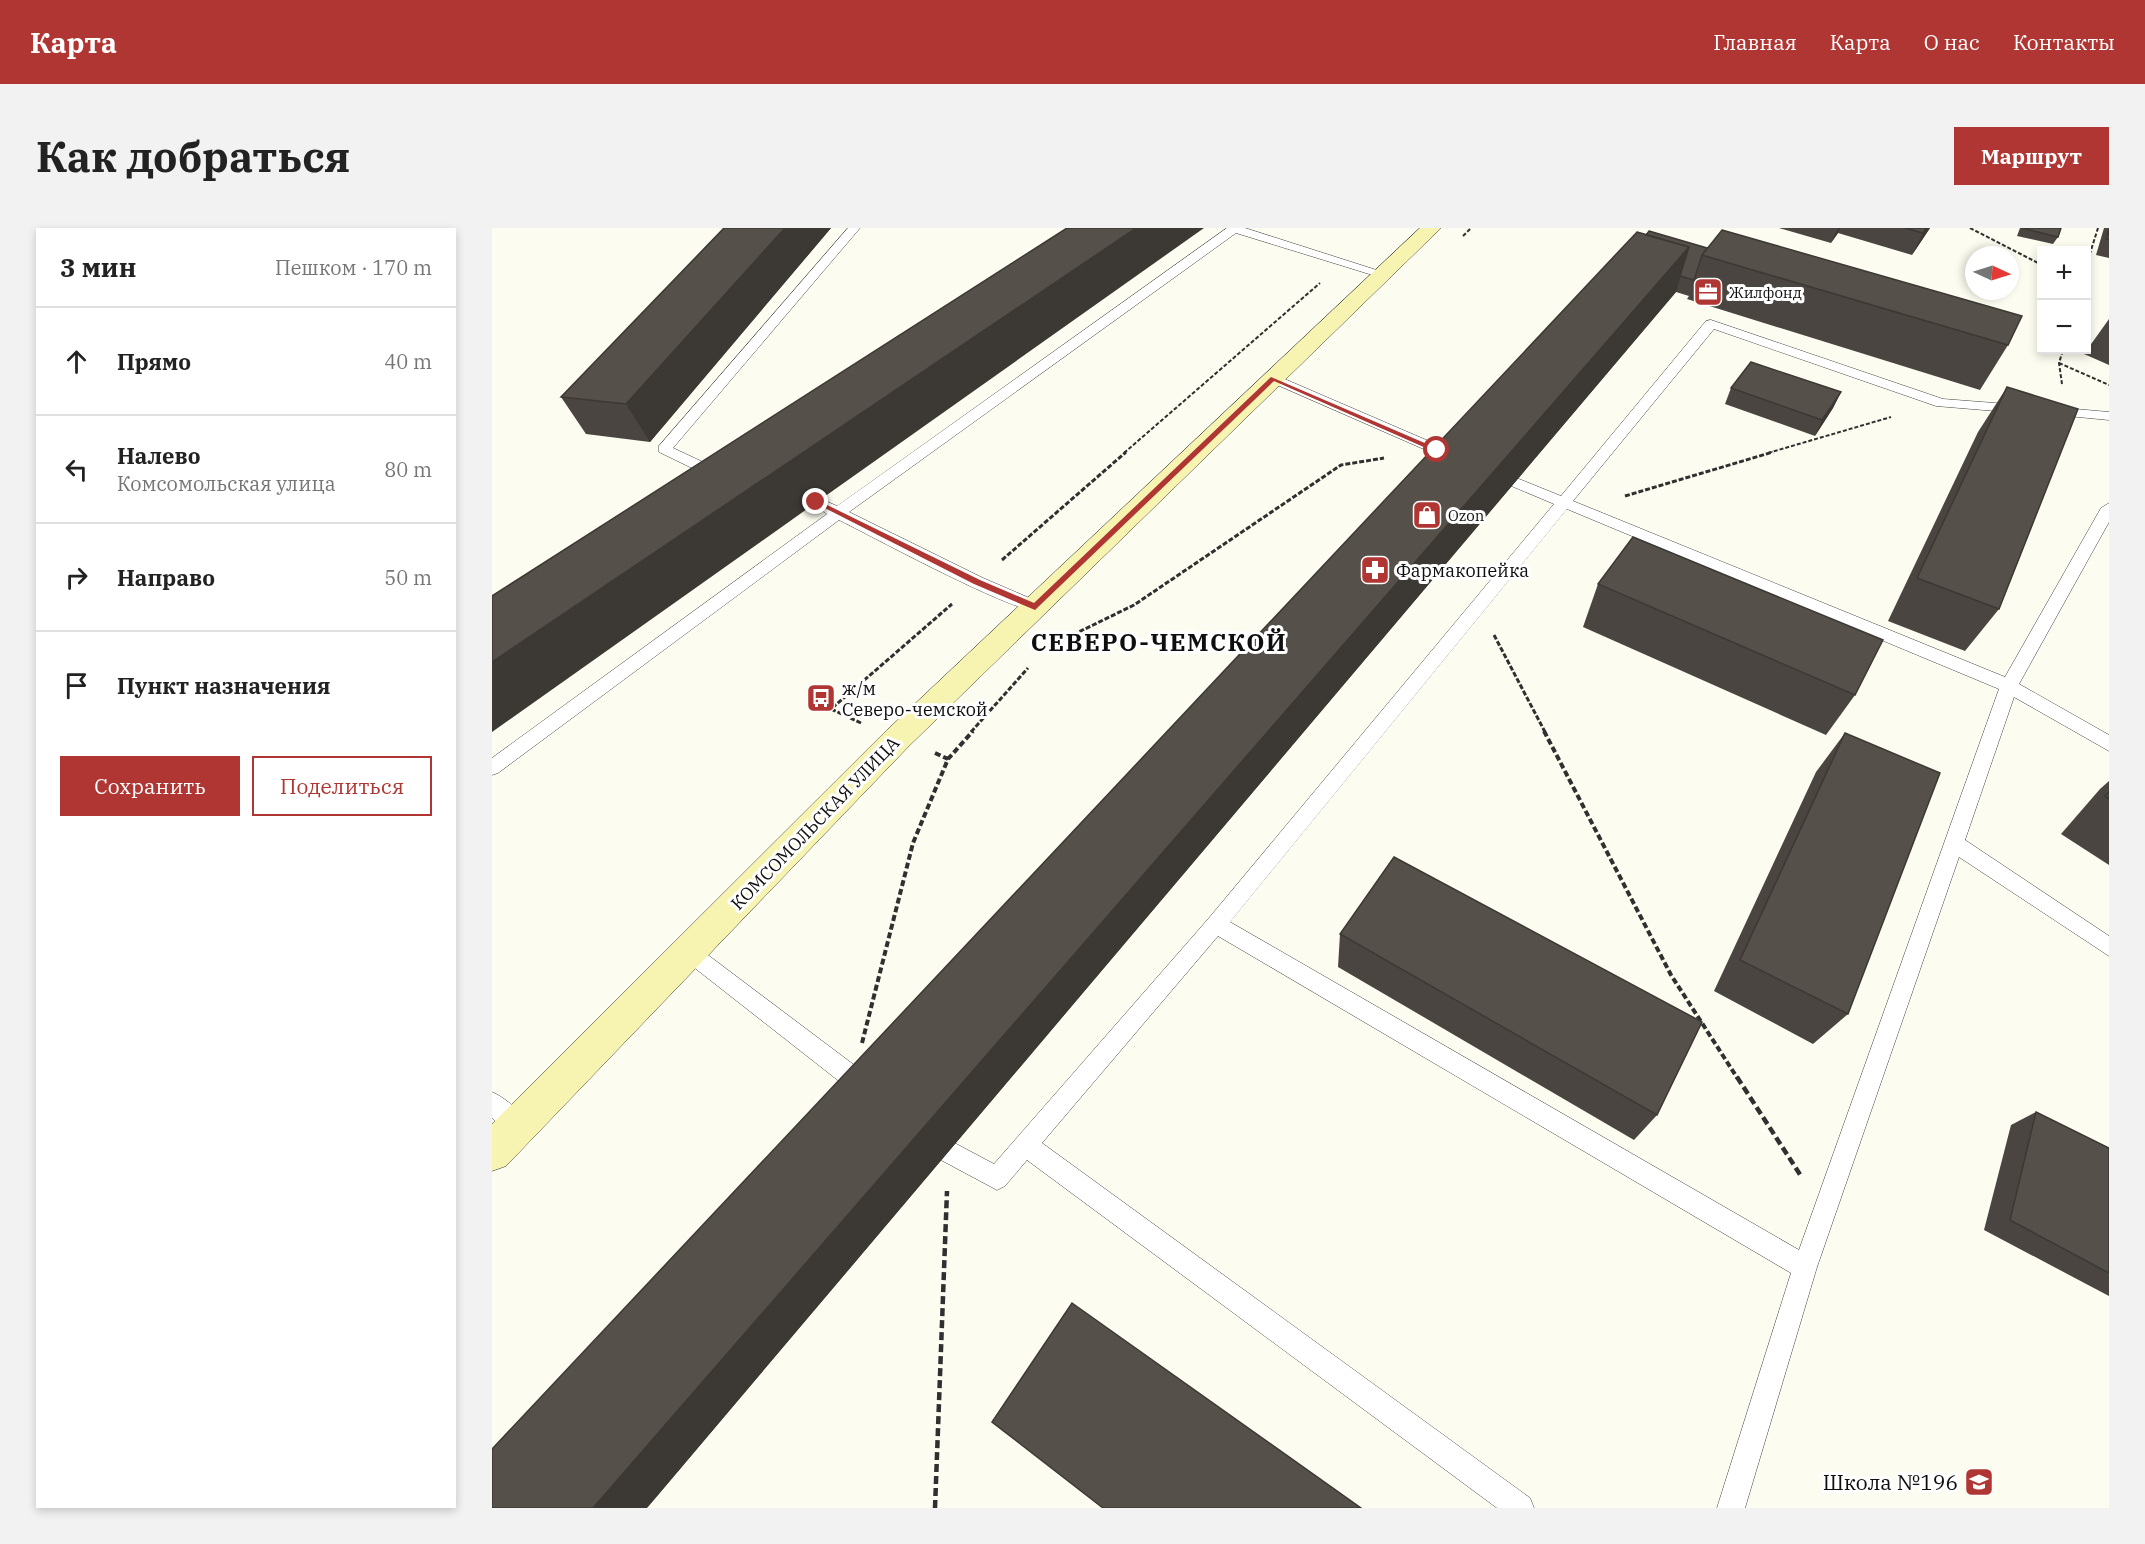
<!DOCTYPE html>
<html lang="ru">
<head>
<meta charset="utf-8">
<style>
  :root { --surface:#fff; --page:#f2f2f2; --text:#222; --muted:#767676; --line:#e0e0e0; --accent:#b03633 }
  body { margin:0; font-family:"IBM Plex Serif",serif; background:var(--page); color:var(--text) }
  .controls { position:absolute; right:18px; top:18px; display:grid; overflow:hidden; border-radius:0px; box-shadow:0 3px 9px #0003 }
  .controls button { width:54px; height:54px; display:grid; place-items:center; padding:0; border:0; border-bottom:2px solid var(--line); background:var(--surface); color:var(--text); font:30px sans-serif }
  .compass { position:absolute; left:1473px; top:18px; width:54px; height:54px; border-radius:50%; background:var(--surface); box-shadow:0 3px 9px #0003; rotate:94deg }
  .stop { position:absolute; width:18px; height:18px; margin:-14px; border:4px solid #b03633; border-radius:50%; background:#fff }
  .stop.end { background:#b03633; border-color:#fff; box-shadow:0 2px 6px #0008 }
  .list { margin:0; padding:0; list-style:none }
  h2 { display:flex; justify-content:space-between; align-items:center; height:78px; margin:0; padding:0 24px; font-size:26px }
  h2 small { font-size:20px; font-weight:400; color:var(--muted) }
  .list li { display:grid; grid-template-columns:39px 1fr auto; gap:18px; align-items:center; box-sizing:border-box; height:108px; padding:0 24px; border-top:2px solid var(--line) }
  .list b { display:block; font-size:22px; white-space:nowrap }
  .list p { margin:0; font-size:20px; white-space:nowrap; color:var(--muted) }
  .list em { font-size:20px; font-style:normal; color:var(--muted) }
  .actions { display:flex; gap:12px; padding:18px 24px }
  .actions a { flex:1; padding:14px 0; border:2px solid var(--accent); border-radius:0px; text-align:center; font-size:21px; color:var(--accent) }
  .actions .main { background:var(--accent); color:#fff }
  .icon { flex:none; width:33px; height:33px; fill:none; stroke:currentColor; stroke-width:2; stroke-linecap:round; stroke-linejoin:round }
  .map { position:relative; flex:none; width:1617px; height:1280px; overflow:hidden; border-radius:0px }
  header { display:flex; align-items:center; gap:36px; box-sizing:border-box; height:84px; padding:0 30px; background:var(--accent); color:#fff }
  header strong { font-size:28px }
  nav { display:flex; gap:33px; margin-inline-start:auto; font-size:21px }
  .intro { display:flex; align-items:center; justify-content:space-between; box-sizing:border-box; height:144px; padding:0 36px }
  h1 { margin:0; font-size:42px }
  .button { padding:15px 27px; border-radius:0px; background:var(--accent); color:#fff; font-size:21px; font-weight:700 }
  main { display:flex; gap:36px; padding:0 36px }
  aside { flex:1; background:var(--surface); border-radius:0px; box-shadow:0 3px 9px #0003 }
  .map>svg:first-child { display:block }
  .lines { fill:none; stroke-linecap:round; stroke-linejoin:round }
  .lane-casing { stroke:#414141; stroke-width:1 }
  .secondary-casing { stroke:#303030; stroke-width:1 }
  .path-far3 { stroke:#303030; stroke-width:2; stroke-dasharray:4 2; stroke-linecap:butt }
  .path-far2 { stroke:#303030; stroke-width:3; stroke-dasharray:5 2; stroke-linecap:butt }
  .path-far1 { stroke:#303030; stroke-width:4; stroke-dasharray:6 3; stroke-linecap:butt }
  .path { stroke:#303030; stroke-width:4.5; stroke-dasharray:8 4; stroke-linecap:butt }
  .lane { fill:#fff; fill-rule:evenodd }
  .secondary { fill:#f7f4b2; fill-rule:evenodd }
  .wall { fill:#4a4540 }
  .shaded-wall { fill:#3c3834 }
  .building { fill:#56504b; stroke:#3c3834; stroke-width:1.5 }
  .route { fill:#b03633 }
  .labels { text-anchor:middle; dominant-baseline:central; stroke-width:6; stroke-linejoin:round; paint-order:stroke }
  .far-poi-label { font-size:15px; fill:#0e0e0e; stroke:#fff; text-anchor:start }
  .poi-label { font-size:18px; fill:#0e0e0e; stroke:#fff; text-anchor:start }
  .street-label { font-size:18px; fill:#0e0e0e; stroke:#fff }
  .near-poi-label { font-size:21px; fill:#0e0e0e; stroke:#fff; text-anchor:end }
  .district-label { font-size:24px; font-weight:bold; letter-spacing:1.5px; fill:#0e0e0e; stroke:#fff }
</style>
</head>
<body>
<header>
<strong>Карта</strong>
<nav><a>Главная</a><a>Карта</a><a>О нас</a><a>Контакты</a></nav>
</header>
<div class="intro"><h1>Как добраться</h1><a class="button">Маршрут</a></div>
<main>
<aside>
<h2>3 мин<small>Пешком · 170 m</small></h2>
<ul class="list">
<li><svg class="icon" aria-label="ahead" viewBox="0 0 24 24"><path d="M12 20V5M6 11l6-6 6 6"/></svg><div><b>Прямо</b></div><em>40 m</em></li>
<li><svg class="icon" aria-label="left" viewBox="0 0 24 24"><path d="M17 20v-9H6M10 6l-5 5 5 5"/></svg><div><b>Налево</b><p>Комсомольская улица</p></div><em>80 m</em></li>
<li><svg class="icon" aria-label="right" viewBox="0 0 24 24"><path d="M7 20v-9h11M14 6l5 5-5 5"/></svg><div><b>Направо</b></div><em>50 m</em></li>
<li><svg class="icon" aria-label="arrive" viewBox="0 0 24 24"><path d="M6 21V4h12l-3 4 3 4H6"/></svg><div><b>Пункт назначения</b></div></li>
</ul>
<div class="actions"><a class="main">Сохранить</a><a>Поделиться</a></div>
</aside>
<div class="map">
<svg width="1617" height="1280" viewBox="0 0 1617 1280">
  <rect width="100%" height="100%" fill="#fdfcf0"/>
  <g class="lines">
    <g class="lane-casing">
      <path id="lane" d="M356 0H368L181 220 213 235 235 237 237 240 235 243H206L167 224V218Z
        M735 0H753L897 46 887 49 744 5 357 284 491 350 549 375 551 379 549 383C528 389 376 306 347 292L6 545 0 547V530L335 286 317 274 319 271H329L345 278Z
        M1219 92 1451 171 1528 177 1535 181 1528 185 1444 178 1222 101 1081 273 1513 449 1609 280 1617 275V294L1527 456 1617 507V523L1522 469 1473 612 1617 708V728L1467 629 1325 1039 1253 1280H1225L1299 1045 726 708 550 915 1038 1270 1042 1280H1005L535 932 513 958 505 962 449 932 445 924 449 916 457 912 502 936 717 690 1062 276 1017 257 1015 254 1017 251H1027L1069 268 1214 93ZM1075 281 1507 461 1307 1022 738 694Z
        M781 146 969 227 971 230 964 235 959 233 776 153 774 150Z
        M1560 179 1617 184V192L1555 186 1553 183Z
        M197 715 204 718 382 852 385 860 382 868 374 871 366 868 190 730 187 724 190 718Z
        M0 864C14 870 31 885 37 899L34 907 26 910 18 907 0 890Z"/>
    </g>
    <g class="secondary-casing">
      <path id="secondary" d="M928 0H949L416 519 14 938 0 943V896L394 503Z"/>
    </g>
    <path class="path-far3" d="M1478 0 1550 37
      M971 8 979 0
      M1594 38 1606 0
      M1567 135 1617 157
      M1570 156 1567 135 1571 122
      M632 225 828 55
      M1276 225 1399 189"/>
    <path class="path-far2" d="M1133 268 1281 224
      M510 332 634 224
      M1002 407 1053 504
      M556 419 642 377 849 237 892 230
      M369 495 339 481 460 376
      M479 504 536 440"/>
    <path class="path-far1" d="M1052 503 1179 747 1246 851
      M443 525 456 531
      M370 815 421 615 456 531 481 503"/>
    <path class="path" d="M1245 849 1309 948
      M443 1280 455 963"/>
    <use href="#lane" class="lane"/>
    <use href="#secondary" class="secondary"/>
  </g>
  <path class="wall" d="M232 0H339L158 214 94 206 69 169Z
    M1287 0H1438L1420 27 1346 5 1339 15Z
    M1528 0H1569L1566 9 1561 16 1525 8Z
    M1612 0H1617V30L1604 27Z
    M1154 7 1516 117 1488 162 1195 71 1197 68 1184 64 155 1280Z
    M1617 91V137L1592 126Z
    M1515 159 1507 381 1473 423 1396 393 1486 204Z
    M1239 160 1349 164 1341 180 1323 208 1233 176Z
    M1106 356 1363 467 1334 507 1091 399Z
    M1353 505 1356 786 1321 816 1222 763 1324 544Z
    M1617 553V637L1569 606 1608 561Z
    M848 706 1165 887 1142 912 846 739Z
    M1544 884 1617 920V1068L1492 1002 1519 897Z"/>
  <path class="shaded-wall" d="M293 0H339L158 214 134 176Z
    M644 0H712L0 504V434Z
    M1346 0H1348L1346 5 1339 15Z
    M1434 0H1438L1420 27 1431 5Z
    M1197 19 1184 64 155 1280H101Z
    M1349 164 1341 180 1323 208 1330 192Z"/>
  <path class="building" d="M232 0H293L134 176 69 169Z
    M575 0H644L0 434V368Z
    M1413 0H1434L1431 5Z
    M1530 0H1569L1566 9Z
    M1617 1V12L1614 11Z
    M1230 2 1530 88 1516 117 1210 27Z
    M1157 3 1215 20 1210 27 1202 52 1188 48 1197 19 1154 7Z
    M1145 4 1197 19 101 1280H0V1221Z
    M1259 134 1349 164 1330 192 1239 160Z
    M1515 159 1586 181 1507 381 1425 350Z
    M1141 309 1391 412 1363 467 1106 356Z
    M1353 505 1448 545 1356 786 1248 732Z
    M1617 564V571L1613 568Z
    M902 629 1210 794 1165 887 848 706Z
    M1544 884 1617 920V1045L1518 992Z
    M580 1075 869 1280H611L500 1194Z"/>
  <path class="route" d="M779 149 949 222 943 224 782 153 543 382 482 356 321 274 327 273 488 352 542 375Z"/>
  <defs>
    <g id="office-square" transform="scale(1.5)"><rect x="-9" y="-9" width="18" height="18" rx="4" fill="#b03633" stroke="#fff"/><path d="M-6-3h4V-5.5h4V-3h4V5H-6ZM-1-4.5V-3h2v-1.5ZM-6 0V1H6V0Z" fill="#fff"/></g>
    <g id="shop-square" transform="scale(1.5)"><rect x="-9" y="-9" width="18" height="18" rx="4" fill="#b03633" stroke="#fff"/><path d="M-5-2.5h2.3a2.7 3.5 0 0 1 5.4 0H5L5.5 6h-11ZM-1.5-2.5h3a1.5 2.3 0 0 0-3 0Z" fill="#fff"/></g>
    <g id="pharmacy-square" transform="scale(1.5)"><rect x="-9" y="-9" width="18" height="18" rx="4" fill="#b03633" stroke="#fff"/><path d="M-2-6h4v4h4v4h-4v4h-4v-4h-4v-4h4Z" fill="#fff"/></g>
    <g id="bus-square" transform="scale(1.5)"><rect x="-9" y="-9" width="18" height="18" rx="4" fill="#b03633" stroke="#fff"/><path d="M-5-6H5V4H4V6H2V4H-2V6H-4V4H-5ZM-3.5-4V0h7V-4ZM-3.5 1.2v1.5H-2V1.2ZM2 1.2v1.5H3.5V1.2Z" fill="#fff"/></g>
    <g id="school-square" transform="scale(1.5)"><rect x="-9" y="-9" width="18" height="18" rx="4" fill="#b03633" stroke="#fff"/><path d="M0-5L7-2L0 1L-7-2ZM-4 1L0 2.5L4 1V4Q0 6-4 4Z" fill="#fff"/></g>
  </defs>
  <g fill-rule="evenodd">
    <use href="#office-square" x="1216" y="64"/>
    <use href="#shop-square" x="935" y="287"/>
    <use href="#pharmacy-square" x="883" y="342"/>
    <use href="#bus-square" x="329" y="470"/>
    <use href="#school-square" x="1487" y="1254"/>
  </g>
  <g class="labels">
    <g class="far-poi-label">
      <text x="1237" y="64">Жилфонд</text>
      <text x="956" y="287">Ozon</text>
    </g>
    <g class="poi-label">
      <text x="904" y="342">Фармакопейка</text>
      <text x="350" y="460">ж/м<tspan x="350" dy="21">Северо-чемской</tspan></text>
    </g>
    <g class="street-label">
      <text transform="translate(323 595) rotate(-46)">КОМСОМОЛЬСКАЯ УЛИЦА</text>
    </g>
    <g class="near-poi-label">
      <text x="1466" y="1254">Школа №196</text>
    </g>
    <g class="district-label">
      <text x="667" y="414">СЕВЕРО-ЧЕМСКОЙ</text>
    </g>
  </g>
</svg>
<div class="controls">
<button>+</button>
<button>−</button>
</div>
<svg class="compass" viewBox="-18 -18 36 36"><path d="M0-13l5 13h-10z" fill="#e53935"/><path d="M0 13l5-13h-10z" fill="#767676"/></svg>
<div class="stop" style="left:945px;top:222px"></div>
<div class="stop end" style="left:324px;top:274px"></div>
</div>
</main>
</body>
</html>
